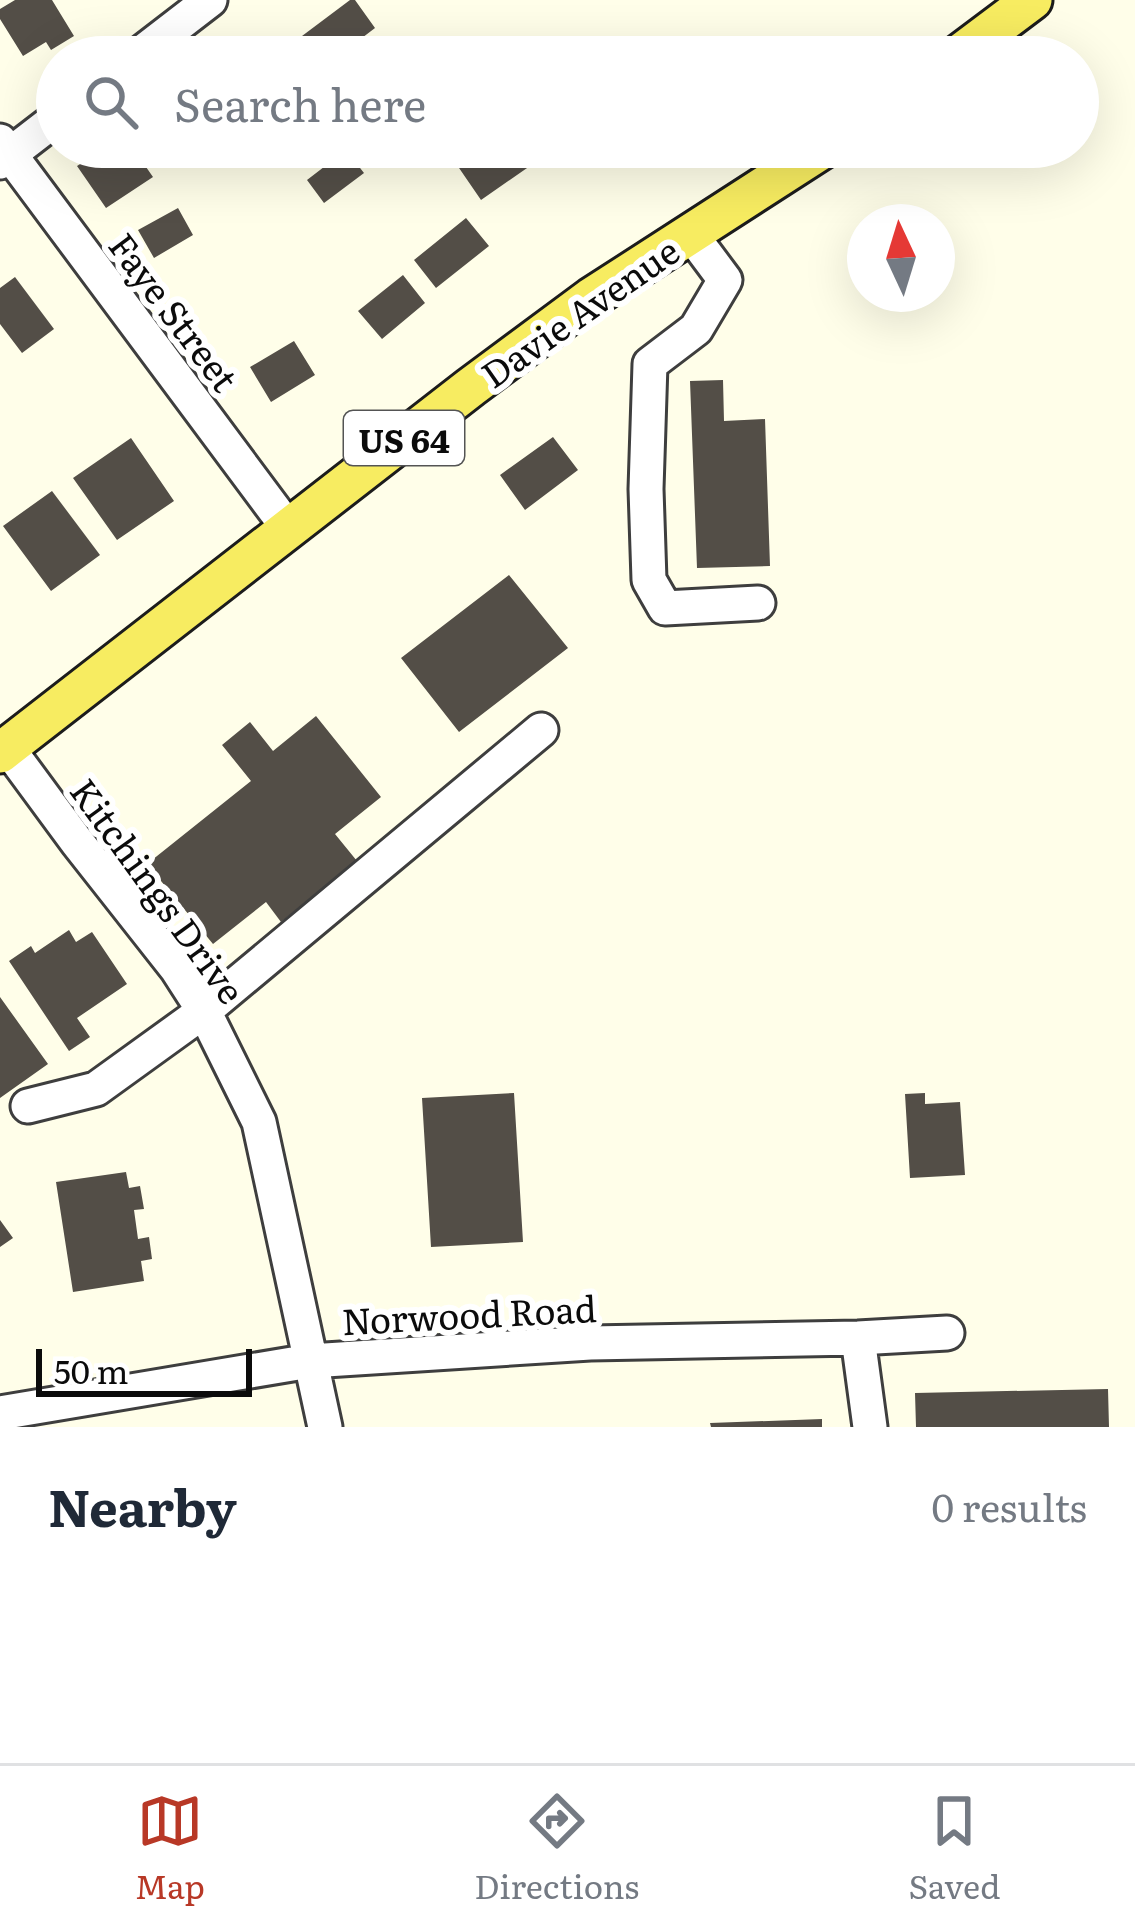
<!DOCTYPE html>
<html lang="en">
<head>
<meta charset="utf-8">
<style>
  :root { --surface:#fff; --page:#f2f2f3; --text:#1f2937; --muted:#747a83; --line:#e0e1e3; --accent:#b83826 }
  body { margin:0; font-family:Literata,serif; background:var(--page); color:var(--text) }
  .compass { position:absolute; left:847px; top:204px; width:108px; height:108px; border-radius:50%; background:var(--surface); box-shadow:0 12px 48px #0002; rotate:356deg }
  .scale { position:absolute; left:36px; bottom:30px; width:216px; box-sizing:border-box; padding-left:12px; border:6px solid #0b0b0b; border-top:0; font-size:33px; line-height:42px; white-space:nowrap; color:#0b0b0b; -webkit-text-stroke:9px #fff; paint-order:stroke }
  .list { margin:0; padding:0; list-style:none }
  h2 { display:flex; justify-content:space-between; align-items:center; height:156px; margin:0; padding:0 48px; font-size:51px }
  h2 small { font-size:39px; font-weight:400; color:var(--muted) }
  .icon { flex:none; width:66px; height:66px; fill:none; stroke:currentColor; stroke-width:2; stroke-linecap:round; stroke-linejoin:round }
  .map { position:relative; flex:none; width:1135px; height:1427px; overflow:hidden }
  .search { position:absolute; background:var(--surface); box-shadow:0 12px 48px #0002; left:36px; right:36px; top:36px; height:132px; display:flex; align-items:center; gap:30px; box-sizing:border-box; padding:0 42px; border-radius:66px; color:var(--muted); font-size:45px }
  .sheet { height:336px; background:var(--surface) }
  nav { display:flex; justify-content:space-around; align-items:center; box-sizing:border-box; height:168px; border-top:3px solid var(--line); background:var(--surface); font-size:33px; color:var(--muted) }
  nav a { display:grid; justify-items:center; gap:6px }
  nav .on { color:var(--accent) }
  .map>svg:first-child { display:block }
  .building { fill:#534e47 }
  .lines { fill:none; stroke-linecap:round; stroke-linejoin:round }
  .minor-casing { stroke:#3e3e3e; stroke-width:39 }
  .major-casing { stroke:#1c1c1c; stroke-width:45 }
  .minor { stroke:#fff; stroke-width:33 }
  .major { stroke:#f7ec61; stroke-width:39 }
  .labels { text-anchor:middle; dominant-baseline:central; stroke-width:12; stroke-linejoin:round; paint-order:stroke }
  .shield { fill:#fff; stroke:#545454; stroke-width:3 }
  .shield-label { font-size:33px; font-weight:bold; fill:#0b0b0b }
  .street-label { font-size:36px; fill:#0b0b0b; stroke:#fff }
</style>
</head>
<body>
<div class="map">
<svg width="1135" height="1427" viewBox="0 0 1135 1427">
  <rect width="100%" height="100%" fill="#fffee9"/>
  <path class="building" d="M15 0H52L74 36 51 50 46 42 23 56 0 19V9Z
    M350 0H355L375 28 337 57H317L302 36Z
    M107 147 120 165 137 154 153 177 106 208 77 166Z
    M449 147H532L540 159 481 200 446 149Z
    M346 150 364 173 324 203 307 180Z
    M178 208 193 235 154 258 138 230Z
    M466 218 489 246 436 288 414 260Z
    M403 275 425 303 382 339 358 311Z
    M15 277 54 329 22 353 0 324V288Z
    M294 341 315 375 271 402 250 367Z
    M723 380 724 421 765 419 770 566 697 568 690 381Z
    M553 437 578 470 525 510 500 475Z
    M131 438 174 501 117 540 73 478Z
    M52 491 100 555 51 591 3 526Z
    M509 575 568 648 459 732 401 658Z
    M316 716 381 797 335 834 357 861 281 922 266 902 213 944 147 864 251 781 222 745 250 722 273 751Z
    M69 930 76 942 92 932 127 984 77 1018 90 1037 69 1051 9 961 31 946 35 953Z
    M0 997 48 1064 0 1098Z
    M514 1093 523 1242 431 1247 422 1098Z
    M925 1093V1104L960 1102 965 1175 910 1178 905 1094Z
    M126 1172 129 1188 140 1186 144 1209 134 1210 138 1239 149 1237 152 1259 141 1261 144 1281 73 1292 56 1182Z
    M0 1220 13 1238 0 1247Z
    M1108 1389 1109 1427H916L915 1393Z
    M822 1419V1427H711L710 1423Z"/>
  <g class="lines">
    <g class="minor-casing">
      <path id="minor" d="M136 57 210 0
        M0 141 288 528
        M0 162 57 118
        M690 233 725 280 696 329 650 364 646 489 649 580 665 608 758 603
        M7 747 77 842 177 969 204 1011 259 1122 325 1427
        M28 1106 96 1089 204 1011 541 730
        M858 1338 870 1427
        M0 1413 310 1361 590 1343 858 1338 947 1333"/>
    </g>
    <g class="major-casing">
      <path id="major" d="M956 57 1032 0
        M0 753 471 387 591 298 825 147"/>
    </g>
    <use href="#minor" class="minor"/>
    <use href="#major" class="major"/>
  </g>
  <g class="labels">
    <rect class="shield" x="344" y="411" width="120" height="54" rx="9"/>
    <g class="shield-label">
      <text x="404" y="438">US 64</text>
    </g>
    <g class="street-label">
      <text transform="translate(175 311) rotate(53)">Faye Street</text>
      <text transform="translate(579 311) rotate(-35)">Davie Avenue</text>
      <text transform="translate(159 890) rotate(54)">Kitchings Drive</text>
      <text transform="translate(469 1313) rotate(-3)">Norwood Road</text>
    </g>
  </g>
</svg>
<svg class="compass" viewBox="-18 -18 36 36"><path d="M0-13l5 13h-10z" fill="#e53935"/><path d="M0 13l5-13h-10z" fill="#747a83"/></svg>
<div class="scale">50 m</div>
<div class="search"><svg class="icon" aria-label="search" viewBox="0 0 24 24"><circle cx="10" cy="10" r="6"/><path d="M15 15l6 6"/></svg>Search here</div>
</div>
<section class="sheet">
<h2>Nearby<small>0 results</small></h2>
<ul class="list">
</ul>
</section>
<nav>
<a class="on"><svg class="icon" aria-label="map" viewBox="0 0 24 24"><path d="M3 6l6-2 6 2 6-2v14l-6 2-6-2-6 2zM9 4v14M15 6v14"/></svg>Map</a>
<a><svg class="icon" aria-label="directions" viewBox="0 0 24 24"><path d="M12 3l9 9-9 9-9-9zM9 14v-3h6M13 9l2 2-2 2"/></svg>Directions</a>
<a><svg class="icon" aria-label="saved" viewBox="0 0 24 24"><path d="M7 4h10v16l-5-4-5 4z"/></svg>Saved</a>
</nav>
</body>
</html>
